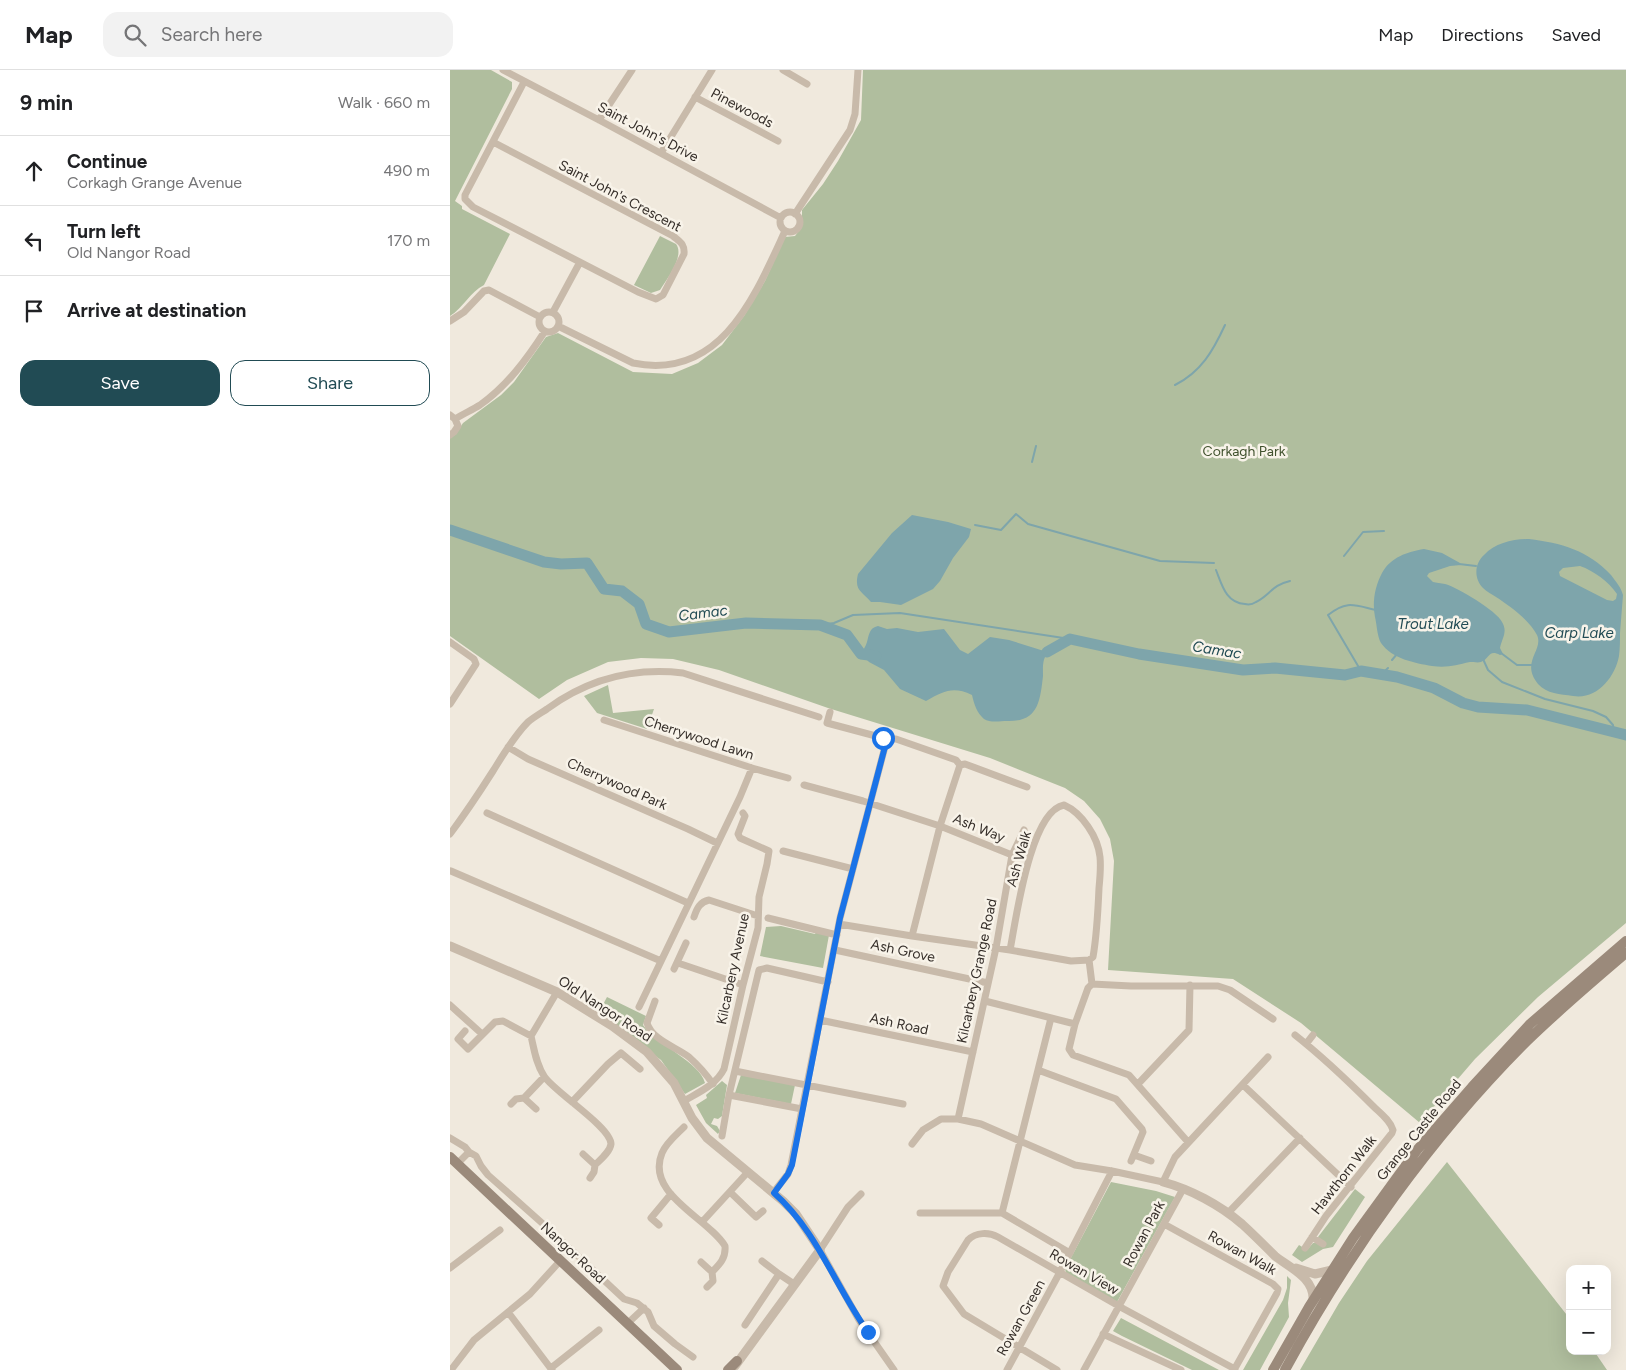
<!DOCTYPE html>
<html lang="en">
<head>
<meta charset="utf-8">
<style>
  :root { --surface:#fff; --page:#f2f2f2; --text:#202124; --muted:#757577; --line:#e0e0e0; --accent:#214b54 }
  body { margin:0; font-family:Figtree,sans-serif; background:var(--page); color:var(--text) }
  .controls { position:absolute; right:15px; bottom:15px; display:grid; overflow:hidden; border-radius:10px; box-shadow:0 5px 20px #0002 }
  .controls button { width:45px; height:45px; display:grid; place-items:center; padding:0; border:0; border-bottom:1px solid var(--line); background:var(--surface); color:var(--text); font:25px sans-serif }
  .stop { position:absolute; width:15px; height:15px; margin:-11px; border:4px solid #1a73e8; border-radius:50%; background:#fff }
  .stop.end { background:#1a73e8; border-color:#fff; box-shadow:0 1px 5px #0008 }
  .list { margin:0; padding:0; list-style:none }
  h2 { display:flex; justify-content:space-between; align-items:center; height:65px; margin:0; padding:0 20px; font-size:21px }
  h2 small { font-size:16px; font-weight:400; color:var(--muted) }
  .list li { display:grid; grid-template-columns:32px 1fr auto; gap:15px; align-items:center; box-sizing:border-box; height:70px; padding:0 20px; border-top:1px solid var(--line) }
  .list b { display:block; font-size:19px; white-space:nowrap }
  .list p { margin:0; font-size:16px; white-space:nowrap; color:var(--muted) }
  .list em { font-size:16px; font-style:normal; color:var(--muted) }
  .actions { display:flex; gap:10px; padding:15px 20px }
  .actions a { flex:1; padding:11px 0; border:1px solid var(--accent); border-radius:15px; text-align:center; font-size:18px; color:var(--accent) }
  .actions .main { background:var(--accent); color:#fff }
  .icon { flex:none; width:28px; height:28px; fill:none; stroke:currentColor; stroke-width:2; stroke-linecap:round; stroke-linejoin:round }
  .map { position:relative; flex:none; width:1176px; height:1300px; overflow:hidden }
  header { display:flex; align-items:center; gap:30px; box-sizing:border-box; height:70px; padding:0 25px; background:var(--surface); border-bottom:1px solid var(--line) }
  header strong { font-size:24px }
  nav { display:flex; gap:28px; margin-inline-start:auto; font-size:18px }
  .search { width:350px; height:45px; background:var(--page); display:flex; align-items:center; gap:12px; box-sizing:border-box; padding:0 18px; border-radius:15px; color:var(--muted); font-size:19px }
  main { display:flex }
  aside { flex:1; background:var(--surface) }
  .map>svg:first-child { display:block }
  .green { fill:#b0be9e }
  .water { fill:#7ea5ab; fill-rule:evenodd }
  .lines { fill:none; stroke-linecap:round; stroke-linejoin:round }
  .stream { stroke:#7ea5ab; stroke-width:2 }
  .river { stroke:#7ea5ab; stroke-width:11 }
  .minor { stroke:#c8baaa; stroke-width:7 }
  .tertiary { stroke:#c8baaa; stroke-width:9 }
  .secondary { stroke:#9b8a7b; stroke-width:10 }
  .route { stroke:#1a73e8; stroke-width:6 }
  .labels { text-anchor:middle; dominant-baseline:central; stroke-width:5; stroke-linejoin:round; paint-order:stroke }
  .street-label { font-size:14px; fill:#352e29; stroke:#f8f3e9 }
  .park-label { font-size:14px; fill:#41522e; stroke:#f8f3e9 }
  .water-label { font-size:15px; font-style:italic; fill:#214b54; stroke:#f8f3e9 }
</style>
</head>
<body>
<header>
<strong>Map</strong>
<div class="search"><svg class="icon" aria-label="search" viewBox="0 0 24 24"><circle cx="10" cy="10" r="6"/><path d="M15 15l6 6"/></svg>Search here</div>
<nav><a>Map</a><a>Directions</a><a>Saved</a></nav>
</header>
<main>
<aside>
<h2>9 min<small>Walk · 660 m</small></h2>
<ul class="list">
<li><svg class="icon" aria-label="ahead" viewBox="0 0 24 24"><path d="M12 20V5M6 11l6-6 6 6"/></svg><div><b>Continue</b><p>Corkagh Grange Avenue</p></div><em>490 m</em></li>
<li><svg class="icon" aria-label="left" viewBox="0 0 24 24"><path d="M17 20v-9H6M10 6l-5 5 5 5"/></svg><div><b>Turn left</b><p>Old Nangor Road</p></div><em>170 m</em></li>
<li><svg class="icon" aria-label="arrive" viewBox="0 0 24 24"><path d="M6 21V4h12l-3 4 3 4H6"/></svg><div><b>Arrive at destination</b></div></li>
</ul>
<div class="actions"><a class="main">Save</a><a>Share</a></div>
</aside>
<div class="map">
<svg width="1176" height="1300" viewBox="0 0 1176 1300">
  <rect width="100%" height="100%" fill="#f0e9dd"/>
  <path class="green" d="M0 0H41L62 12V19L5 131 12 136V139L60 164 34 215C20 222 13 238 0 246Z
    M413 0H1176V853L1088 927 1025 989 970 1053 851 953 783 909 658 900 664 791 660 769 650 749 634 731 615 718 540 688 378 638 269 600 223 589 191 588 158 592 117 610 89 629 0 566V367L9 359 13 353 51 325 64 312 96 267 108 263 183 302 222 304 248 293 272 275 294 246 315 211 335 167 345 166 352 157V140L373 114 388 91 411 50Z
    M210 166 226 174C235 186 217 209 210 220L201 223 184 215Z
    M158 615 163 643 204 639 197 659 147 643 134 626Z
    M331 856 365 864 366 862 379 865 373 898 310 886 316 857Z
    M157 927 196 946 193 955C207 975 250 992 255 1013L235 1024 211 990 148 944Z
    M291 1005 345 1015 341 1034 285 1023Z
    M272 1011 277 1015 272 1046 268 1049 264 1048 261 1054 267 1056 270 1061 268 1064 256 1053 246 1035 257 1028 256 1025Z
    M997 1092 1120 1249V1281H1144L1157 1300H850L889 1233 917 1191Z
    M661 1112 706 1121 725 1127 667 1232 616 1203 615 1199Z
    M905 1119 915 1127 883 1177 873 1179 852 1192 842 1185 849 1175 857 1180 863 1173H866L868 1167Z
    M837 1206 841 1210 838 1233 839 1247 810 1300H793L833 1230 837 1218Z
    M671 1248 769 1300H742L672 1266 663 1261Z"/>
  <path class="water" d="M462 445 498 452 521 459 519 467 503 488 490 511 483 519 451 535 430 532H421C412 521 404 521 408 504L442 463Z
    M1079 469C1111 473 1138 480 1161 505 1166 512 1171 517 1173 525 1172 538 1171 550 1170 563 1170 570 1170 578 1169 586 1165 608 1146 630 1123 626 1110 624 1097 624 1088 614 1070 592 1094 580 1087 565 1079 550 1060 536 1046 527 1042 524 1037 522 1033 518 1024 509 1024 494 1034 485 1045 473 1063 469 1079 469ZM1130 496C1144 501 1158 511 1167 524L1166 529 1163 531 1157 530 1110 506 1109 502 1113 498Z
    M974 479 992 483 1010 493 1011 495 1000 496 979 503 977 506 983 512C986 513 991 513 995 514 1007 517 1047 541 1052 552 1058 562 1052 568 1050 578L1053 584 1050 585C1038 579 1040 589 1031 592 1028 593 1023 592 1020 592 1006 595 998 598 982 596 965 593 942 589 931 573 927 566 927 555 925 547 922 532 925 516 932 503 941 487 957 482 974 479Z
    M428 556 437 559 447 558 468 562 494 559 510 580 518 584 540 567 559 570 594 581 609 574 611 577C606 579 601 580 597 584 592 590 593 599 593 606 590 632 588 652 557 651 550 651 540 653 534 649 527 643 524 634 522 625 503 616 494 621 476 631L450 619 434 600 419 592 411 584C413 580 416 576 417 572 419 565 419 558 428 556Z"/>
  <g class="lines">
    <path class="stream" d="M725 315C751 302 763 281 775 255
      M582 392 586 376
      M525 455 551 460 566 444 578 454 710 491 764 493
      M894 486 913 462 934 461
      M1009 494 1026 496
      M766 500C772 515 776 533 795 534 799 535 803 534 806 532 820 525 822 515 840 511
      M370 555 384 553 403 545 450 543 620 569
      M1051 583 1067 595H1082
      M1033 589 1038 600 1052 612 1095 629 1143 641 1156 647 1163 655 1164 663
      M942 590 947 584
      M911 601 878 545C897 530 904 535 926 540
      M932 604 938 598"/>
    <path class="river" d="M0 460 94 492 111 494 137 493 154 519 172 521 189 534 196 554 219 562 296 553 370 555 397 565 411 584 426 586
      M597 582 620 569 689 584 793 600 825 598 895 605 911 601 947 607 984 618 1013 633 1028 637 1077 640 1176 665"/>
    <path class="minor" d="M53 0 149 50 331 148
      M333 0 357 14
      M245 27 328 71
      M149 50 182 0
      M43 72 223 166C230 172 235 174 234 184L213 225 206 229 188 222 23 137 15 129V125L74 12
      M211 83 262 0
      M330 152a10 10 0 1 1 20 0a10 10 0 1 1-20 0Z
      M345 144 400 60 405 44 408 0
      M89 252a10 10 0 1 1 20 0a10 10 0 1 1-20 0Z
      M103 242 130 192
      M0 251 14 242 34 221 39 220 90 247
      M108 256 183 293C271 311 305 226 335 161
      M0 345 5 349 8 356 4 362 0 365
      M5 349C13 344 22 340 30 335 57 316 77 289 95 261
      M0 572 24 589 26 594 0 634
      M154 650 302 698 338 708
      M437 669H446L506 690 510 695 515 694 577 717
      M58 677 78 689 238 759 267 773
      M510 695 490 756 562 785
      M354 715 413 731 490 756 462 866 389 854
      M37 743 238 833
      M0 764C15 744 29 723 43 701 53 685 64 666 78 652 84 647 91 643 97 639 138 609 182 597 233 603L369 647
      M333 781 403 799
      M1 801 211 891
      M244 847C247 838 250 832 259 830L308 846
      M318 848 387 865
      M462 866 560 880 621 891 639 890
      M385 880 538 913
      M560 880C566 850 580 741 614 735 632 743 648 767 650 787 651 797 650 808 649 818 648 841 647 864 643 887L639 890
      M639 890 642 914
      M228 893 293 915
      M224 899 236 873
      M642 914 638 918 625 954 619 979 623 985 679 1005 738 1072
      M642 914 681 916H768L780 920 823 949
      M107 922 81 966C84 979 86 994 94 1006 103 1021 161 1057 161 1074 160 1082 150 1090 145 1095
      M205 931 197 953C202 970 226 977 239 987 248 995 256 1004 263 1014
      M535 931 625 954
      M0 935 32 964
      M189 937 290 727 302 698
      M370 950 523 982
      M15 961 8 969 18 979 45 952 53 951 81 966
      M845 965C873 987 898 1011 923 1036 930 1043 940 1050 943 1060L942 1063 876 1146 855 1178
      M856 974 863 965
      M588 1000 666 1029 692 1059 693 1062 681 1091
      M285 1001 453 1034
      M688 1014 739 960 740 915
      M793 1015 901 1117
      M279 1025 309 900 317 898 378 912
      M74 1028 94 1007
      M234 1031C249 1022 266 1015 274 999L293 915 308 858 309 827 317 794 319 781 290 768 288 764 295 746 293 743
      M122 1032 158 994 171 983 190 999
      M61 1034 66 1029 74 1028 86 1039
      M508 1049 546 878 562 785 574 760
      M234 1057C226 1065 216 1073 212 1083 195 1124 258 1148 275 1176 276 1188 270 1194 262 1202
      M272 1066 279 1025 352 1039
      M0 1068 15 1077 19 1082 26 1086 31 1096 38 1105 92 1153
      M462 1074 473 1060 491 1049H508L531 1054 625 1095 662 1101 713 1112 725 1087 818 987
      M133 1084 145 1095 144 1102 140 1108
      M684 1085 701 1091
      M7 1094 19 1082
      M280 1122 306 1147 313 1141
      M323 1123 338 1104 341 1095 390 848 437 669 377 653 380 642
      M411 1124 398 1137 370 1180 409 1250 444 1300
      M470 1143H552L620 1183
      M552 1143 601 948
      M778 1143 850 1068
      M252 1152 297 1103
      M714 1154 823 1214 828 1219 827 1223 784 1300
      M209 1155 201 1148 221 1124
      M862 1167 873 1174
      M114 1173 174 1229 187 1233 198 1242 204 1256 225 1274 243 1287
      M312 1191 329 1204
      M251 1192 262 1202 263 1211 257 1217
      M0 1198 50 1160
      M58 1242 102 1300
      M178 1253 194 1238
      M295 1255 329 1204 344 1214
      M653 1264 731 1300
      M101 1298 149 1260
      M1 1300 24 1270 80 1224 111 1190
      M557 1300 610 1202 662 1101
      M607 1300 514 1244 493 1216 498 1202 518 1170C526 1162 539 1162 548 1167L674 1239 785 1299
      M634 1300 733 1119"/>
    <path class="tertiary" d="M0 876 107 922 162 956 197 982 224 1013 242 1048 257 1068 333 1131 346 1144 370 1180 285 1296
      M713 1112C740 1119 770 1135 792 1154 803 1164 814 1175 825 1186 840 1198 865 1208 863 1231
      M846 1198 865 1204 882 1200"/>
    <path class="secondary" d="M0 1087 227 1300
      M278 1300 287 1291
      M823 1300 859 1237 903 1168 967 1080 1022 1017 1080 954 1176 871
      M835 1300C899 1182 982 1066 1077 971 1109 940 1143 911 1176 883"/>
  </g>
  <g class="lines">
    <path class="route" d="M418 1262C385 1216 367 1161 324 1123L338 1104 342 1095 390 848 437 669 433 668"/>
  </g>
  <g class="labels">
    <g class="street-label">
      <text transform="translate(292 38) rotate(28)">Pinewoods</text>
      <text transform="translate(198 62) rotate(28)">Saint John's Drive</text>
      <text transform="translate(170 126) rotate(28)">Saint John's Crescent</text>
      <text transform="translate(249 668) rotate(18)">Cherrywood Lawn</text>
      <text transform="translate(167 714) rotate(24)">Cherrywood Park</text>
      <text transform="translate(529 758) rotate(22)">Ash Way</text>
      <text transform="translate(569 789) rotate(-74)">Ash Walk</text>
      <text transform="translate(453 881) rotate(12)">Ash Grove</text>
      <text transform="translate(283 899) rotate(-78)">Kilcarbery Avenue</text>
      <text transform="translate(527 901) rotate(-78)">Kilcarbery Grange Road</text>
      <text transform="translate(155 939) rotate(33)">Old Nangor Road</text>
      <text transform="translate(449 954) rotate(12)">Ash Road</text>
      <text transform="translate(969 1060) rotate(-51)">Grange Castle Road</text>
      <text transform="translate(894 1105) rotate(-52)">Hawthorn Walk</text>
      <text transform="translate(694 1164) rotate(-62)">Rowan Park</text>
      <text transform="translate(123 1183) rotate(43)">Nangor Road</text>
      <text transform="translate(792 1183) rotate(29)">Rowan Walk</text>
      <text transform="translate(634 1202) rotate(30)">Rowan View</text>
      <text transform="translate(571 1248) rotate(-61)">Rowan Green</text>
    </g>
    <g class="park-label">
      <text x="794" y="381">Corkagh Park</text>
    </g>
    <g class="water-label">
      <text transform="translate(253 543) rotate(-7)">Camac</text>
      <text x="983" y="554">Trout Lake</text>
      <text x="1129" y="563">Carp Lake</text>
      <text transform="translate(767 580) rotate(9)">Camac</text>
    </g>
  </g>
</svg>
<div class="controls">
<button>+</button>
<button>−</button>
</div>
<div class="stop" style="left:433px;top:668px"></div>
<div class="stop end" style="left:418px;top:1262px"></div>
</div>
</main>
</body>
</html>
